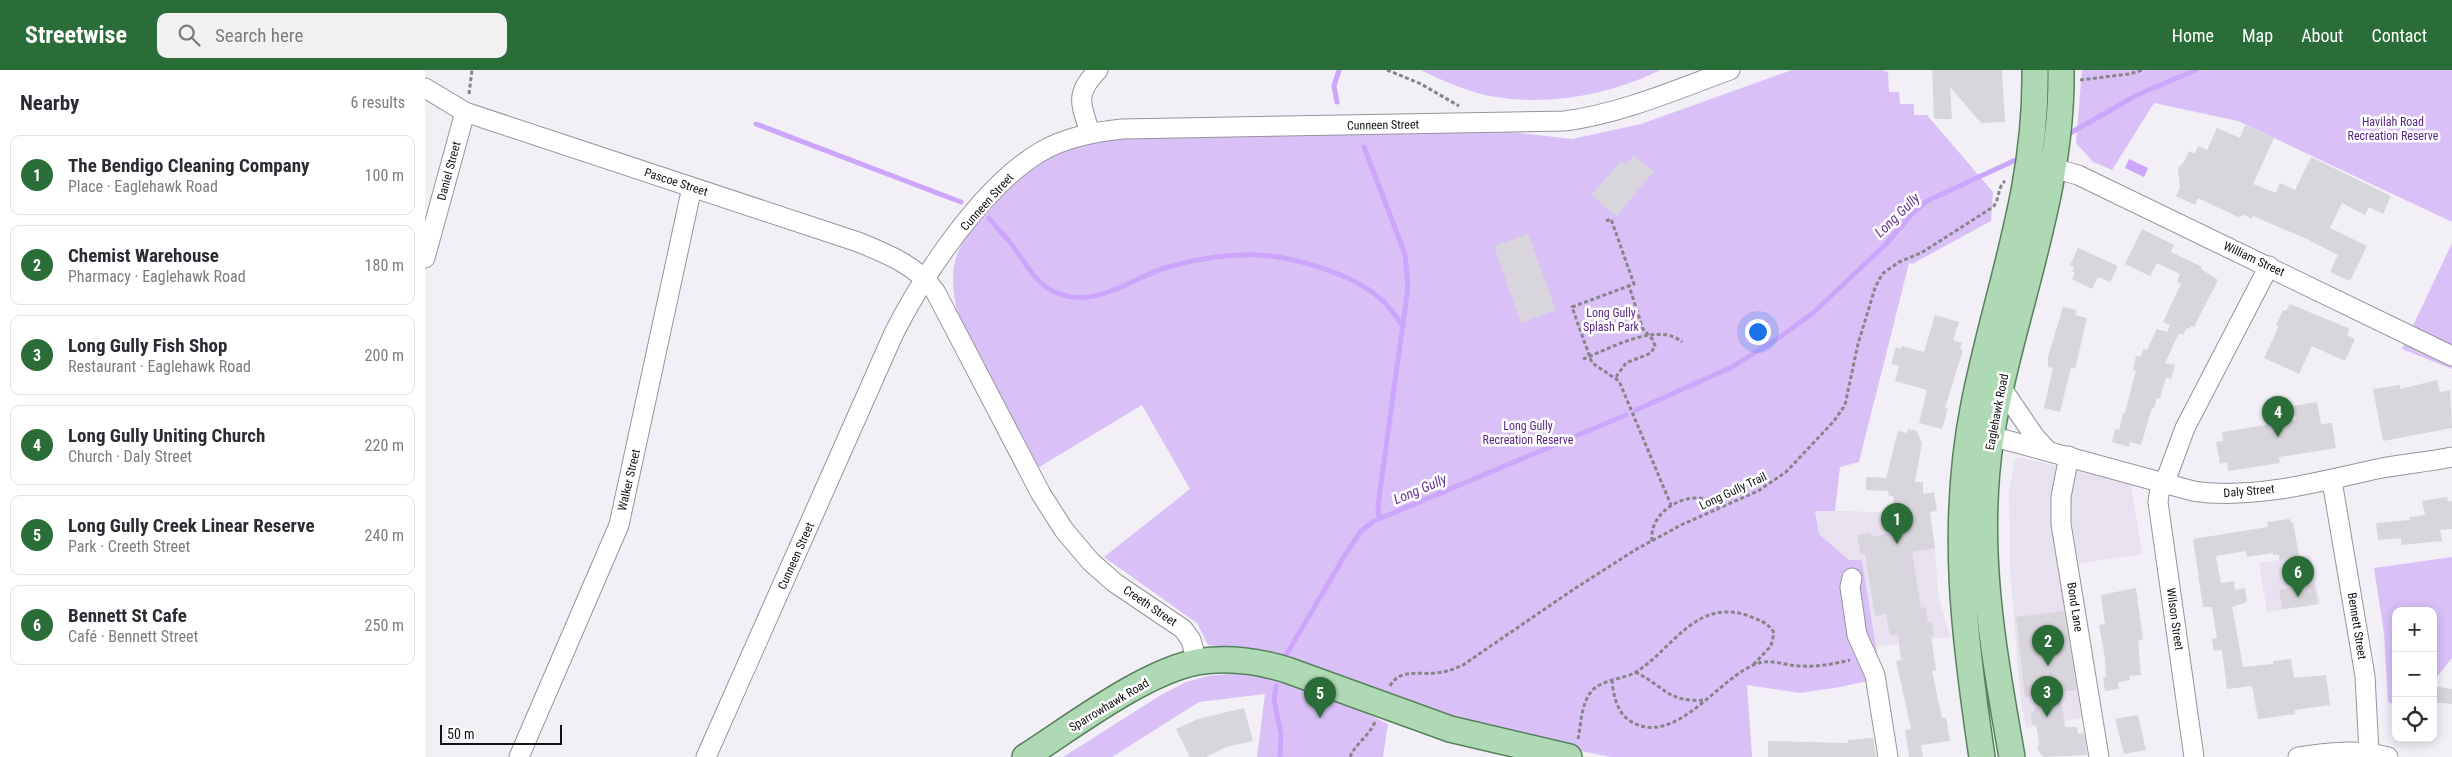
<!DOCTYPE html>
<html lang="en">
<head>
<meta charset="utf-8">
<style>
  :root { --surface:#fff; --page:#f2f2f3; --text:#2b2b33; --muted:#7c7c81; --line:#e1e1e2; --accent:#2b6d38 }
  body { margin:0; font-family:"Roboto Condensed",sans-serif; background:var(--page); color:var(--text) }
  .controls { position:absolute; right:15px; bottom:15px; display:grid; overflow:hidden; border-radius:10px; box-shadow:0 2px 12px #0003 }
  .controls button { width:45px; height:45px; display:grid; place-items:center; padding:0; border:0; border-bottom:1px solid var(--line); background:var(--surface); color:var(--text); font:25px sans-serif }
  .scale { position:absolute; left:15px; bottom:12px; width:122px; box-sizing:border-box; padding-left:5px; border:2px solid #121113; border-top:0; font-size:14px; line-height:18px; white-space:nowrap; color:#121113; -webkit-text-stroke:4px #fff; paint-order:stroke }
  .you { position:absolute; left:1332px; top:261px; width:18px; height:18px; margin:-12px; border:4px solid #fff; border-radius:50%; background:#1a73e8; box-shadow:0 0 0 8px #1a73e833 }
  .badge { display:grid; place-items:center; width:32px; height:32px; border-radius:50%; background:var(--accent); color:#fff; font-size:16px; font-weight:700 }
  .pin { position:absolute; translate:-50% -41px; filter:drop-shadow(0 1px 2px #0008) }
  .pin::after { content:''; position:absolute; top:26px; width:18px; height:15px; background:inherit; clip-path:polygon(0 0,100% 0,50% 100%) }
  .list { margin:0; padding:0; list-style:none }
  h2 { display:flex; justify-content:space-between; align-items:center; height:65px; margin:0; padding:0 20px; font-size:21px }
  h2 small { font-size:16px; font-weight:400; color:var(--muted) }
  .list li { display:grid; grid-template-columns:32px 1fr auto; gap:15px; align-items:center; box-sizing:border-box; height:80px; margin:0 10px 10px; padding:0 10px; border:1px solid var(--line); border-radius:10px }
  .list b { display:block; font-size:19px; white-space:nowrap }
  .list p { margin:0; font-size:16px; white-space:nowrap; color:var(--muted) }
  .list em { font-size:16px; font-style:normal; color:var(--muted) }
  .icon { flex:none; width:28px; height:28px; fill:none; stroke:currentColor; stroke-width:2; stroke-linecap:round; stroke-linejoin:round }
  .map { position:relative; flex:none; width:2027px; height:687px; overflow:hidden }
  header { display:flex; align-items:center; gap:30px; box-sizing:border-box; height:70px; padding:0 25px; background:var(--accent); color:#fff }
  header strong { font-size:24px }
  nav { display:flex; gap:28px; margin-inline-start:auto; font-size:18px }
  .search { width:350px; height:45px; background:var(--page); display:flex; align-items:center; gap:12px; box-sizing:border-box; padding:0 18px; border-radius:10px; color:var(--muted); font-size:19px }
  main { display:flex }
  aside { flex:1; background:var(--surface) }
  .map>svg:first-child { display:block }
  .built { fill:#e8e2f0 }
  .green { fill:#d9c1f8 }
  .water { fill:#cca6fa }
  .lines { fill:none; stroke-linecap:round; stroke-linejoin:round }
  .stream { stroke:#cca6fa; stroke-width:5 }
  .building { fill:#d8d5dc }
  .minor-casing { stroke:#97949b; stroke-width:21 }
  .major-casing { stroke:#56815c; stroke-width:28 }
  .path { stroke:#87858a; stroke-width:3; stroke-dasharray:4 2.5; stroke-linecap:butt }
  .minor { stroke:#fff; stroke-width:19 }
  .major { stroke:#afd8b5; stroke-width:25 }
  .labels { text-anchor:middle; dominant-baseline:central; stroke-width:5; stroke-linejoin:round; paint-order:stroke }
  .park-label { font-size:12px; fill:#592786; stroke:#fff }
  .street-label { font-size:12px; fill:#121113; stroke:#fff }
  .water-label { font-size:14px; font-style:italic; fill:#673696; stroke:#fff }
</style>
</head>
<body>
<header>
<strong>Streetwise</strong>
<div class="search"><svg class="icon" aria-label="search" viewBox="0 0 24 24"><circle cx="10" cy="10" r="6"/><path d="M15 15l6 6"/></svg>Search here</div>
<nav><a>Home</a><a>Map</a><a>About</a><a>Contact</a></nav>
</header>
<main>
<aside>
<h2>Nearby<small>6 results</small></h2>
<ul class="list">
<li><span class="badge">1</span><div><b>The Bendigo Cleaning Company</b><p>Place · Eaglehawk Road</p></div><em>100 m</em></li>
<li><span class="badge">2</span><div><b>Chemist Warehouse</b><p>Pharmacy · Eaglehawk Road</p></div><em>180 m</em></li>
<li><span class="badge">3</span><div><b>Long Gully Fish Shop</b><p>Restaurant · Eaglehawk Road</p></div><em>200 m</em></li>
<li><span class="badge">4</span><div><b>Long Gully Uniting Church</b><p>Church · Daly Street</p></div><em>220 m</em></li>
<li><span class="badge">5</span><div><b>Long Gully Creek Linear Reserve</b><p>Park · Creeth Street</p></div><em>240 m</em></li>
<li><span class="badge">6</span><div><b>Bennett St Cafe</b><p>Café · Bennett Street</p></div><em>250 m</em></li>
</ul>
</aside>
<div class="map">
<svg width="2027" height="687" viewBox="0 0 2027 687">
  <rect width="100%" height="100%" fill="#f2eff7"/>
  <path class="built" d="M1593 387 1706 414 1717 484 1650 494 1661 647 1601 658 1596 632 1585 501 1584 419 1590 391Z
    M1390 440 1504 444 1510 478 1513 524 1525 567 1451 577 1437 490H1424L1394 464Z
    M1885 485 1895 534 1842 542 1834 493Z"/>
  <path class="green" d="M996 0H1235C1187 24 1125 36 1071 27 1045 23 1020 12 996 0Z
    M1367 0H1457L1463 2 1464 22H1474L1475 34H1489V45H1502L1568 122 1566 151 1487 194 1484 193 1434 392 1415 397 1410 441H1390L1394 464 1424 490H1437L1456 608 1415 617 1375 623 1322 615 1327 687H1186L1092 668 816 579 783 575 772 553 679 487 765 419 717 335 611 399 532 242C529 227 527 212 529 196 537 151 605 91 647 78 676 69 705 67 734 65L1086 62 1147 69 1216 54Z
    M1657 0H2027V152L1813 51 1729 33 1687 100 1668 92 1651 73Z
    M2027 173V299L1977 279Z
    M2027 487V588L2008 612V541H1971V636L1963 632 1959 563 1949 498Z
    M820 602C870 609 918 632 963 654L958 687H832L840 624 774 632 687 687H638L736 625 761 612 783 606Z"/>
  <path class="water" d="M1704 89 1723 98 1719 107 1700 98Z"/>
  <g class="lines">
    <path class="stream" d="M912 32 909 16 914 0
      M331 54 536 132
      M1640 66 1712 25 1771 0
      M939 77 980 184 983 217 953 435 954 449
      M564 148C570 156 577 163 584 171 599 189 609 214 632 223 672 239 706 208 743 197 772 189 803 184 833 185 871 187 932 205 959 232 966 239 972 248 978 256
      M1211 340 1307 297 1355 267 1388 243 1461 174 1485 146 1502 131 1597 87
      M860 587 920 485 936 461 949 451 1201 345
      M851 616 849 630 856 664 855 687"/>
  </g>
  <path class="building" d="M1507 0H1577L1580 52 1556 53 1525 17 1527 49H1509Z
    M1820 55 1849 68 1828 114 1851 123 1855 113 1870 120 1886 87 1966 126 1958 144 1944 137 1940 145 1917 133 1905 158 1942 176 1925 211 1905 202 1913 185 1882 169 1828 146 1827 149 1819 145 1813 147 1773 128 1770 135 1751 126 1755 118 1753 98 1759 92 1764 81 1770 84 1773 76 1782 80 1792 58 1815 68Z
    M1209 85 1229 102 1191 146 1166 125 1196 91 1200 95Z
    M1717 159 1749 175 1746 182 1777 197 1776 199 1793 210 1769 257 1766 256 1764 259 1762 258 1758 265 1754 263 1740 293 1750 295 1746 309 1741 307 1735 329 1732 328 1729 338H1727L1716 375 1705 372 1704 377 1687 372 1690 359 1694 360 1698 343H1700L1711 300H1708L1711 286 1716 287 1718 279 1722 280 1732 259 1742 262 1745 255 1738 252 1756 214 1752 212 1755 204 1732 193 1725 206 1700 194Z
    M1103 164 1131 240 1096 253 1069 176Z
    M1653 178 1693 196 1685 212 1673 207 1667 219 1647 209 1650 202 1647 201 1649 197 1645 195Z
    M1865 234 1925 259 1922 265 1930 269 1920 291 1887 276 1874 304 1839 288 1854 256 1851 255 1858 240 1861 241Z
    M1638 237 1652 240 1650 245 1662 248 1650 299 1646 297 1635 342 1619 338 1628 298 1623 297V287Z
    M1510 245 1534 252 1528 270 1537 273 1535 279 1538 280 1520 338 1523 339 1517 359 1494 353 1502 320 1470 311 1474 296 1466 294 1471 277 1476 279 1477 276 1499 282Z
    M2012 310 2015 322 2025 320 2027 358 1958 371 1948 319 1975 315V319Z
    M1892 332 1896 354 1907 353 1911 378 1854 387 1855 393 1803 401 1802 392 1795 394 1791 372 1798 371 1797 362 1871 350 1868 336Z
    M1483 359 1492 361 1497 373 1490 412H1498V424L1509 422 1512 441 1505 442 1510 478 1487 482 1496 538 1501 537 1503 553 1507 552 1509 566H1506L1511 600 1507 601 1517 648H1521L1525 671 1496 675 1498 687H1484L1480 660 1486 659 1471 591 1476 590 1473 564 1465 566 1461 544 1450 546 1440 484 1436 485 1432 465 1446 463V467L1474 462 1468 426H1464L1463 421 1441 420V407L1461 408 1473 361 1482 363Z
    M2022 427 2023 432 2027 431V459L2015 460 2017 471 1976 475V468L1953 470 1951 453 1985 450 1984 447 2000 445 1997 431Z
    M1865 449 1866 453 1868 452 1874 486 1854 490V485H1848V483L1822 487 1821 481 1791 486 1796 513 1809 511 1810 520 1820 518 1822 532 1807 537 1818 597 1848 594V591L1866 589 1869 608 1901 605 1905 635 1870 640V644L1833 649 1827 616 1802 619 1797 580 1789 581 1787 569 1792 568 1787 537H1778L1768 469 1843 457 1842 452Z
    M1889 514 1893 534 1857 539 1854 520Z
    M1711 518 1718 569 1713 571 1716 605 1704 606 1705 610 1693 612 1694 619 1680 621 1678 607H1681L1680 588 1674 555 1680 554 1676 525Z
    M1639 541 1652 620 1635 622 1640 657H1652L1653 664 1659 663 1662 685 1618 687 1612 679 1614 672 1611 655 1607 654 1606 645 1620 624 1600 627 1591 547Z
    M2008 616 2027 619V634L2008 632Z
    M819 638 828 671 801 677 781 687H765L751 659 773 649Z
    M1713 645 1721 680 1699 684 1690 649Z
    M1448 668 1451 687H1343V671L1423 673V670Z"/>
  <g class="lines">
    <g class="minor-casing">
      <path id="minor" d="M0 18 40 42 433 172C462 184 491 195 510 221L616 424 639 460 666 492 690 513 758 559 766 570 772 592
        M665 63C656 33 649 25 673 0
        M1628 98 1653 105 2027 286
        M0 188 40 42
        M1576 317 1610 367 1623 381
        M1566 366 1768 421C1826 430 1895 412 1952 399 1977 394 2002 392 2027 387
        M1644 386 1636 427V454L1674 687
        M1736 411 1733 432 1769 687
        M1907 411 1940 606 1944 683
        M1740 412 1760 358 1844 196
        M1427 508 1425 517 1432 565 1450 605 1463 687
        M94 687 194 455 267 117
        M281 687 469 263C499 204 558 115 617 81 641 67 669 62 697 59L1140 51C1198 43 1250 20 1305 0
        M1873 687C1903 682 1933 679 1963 687"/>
    </g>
    <g class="major-casing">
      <path id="major" d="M600 687C647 657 719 602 772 592 803 587 833 591 862 600L1025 659 1144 687
        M1557 687C1539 566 1525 456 1549 334 1572 218 1612 121 1610 0
        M1587 687C1568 579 1549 477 1566 367 1586 244 1638 127 1636 0"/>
    </g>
    <path class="path" d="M962 0 996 14 1034 36
      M1655 10 1704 4 1718 0
      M44 24 47 0
      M1181 151 1186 149 1209 214 1147 237 1167 293 1194 311 1246 435
      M1158 289C1184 279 1233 251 1257 272
      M1191 307 1201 293 1226 283 1230 276 1228 270 1218 259 1204 216
      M1227 471C1223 438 1272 414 1295 437
      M1210 602C1241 617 1242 633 1281 630
      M1187 610C1188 624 1192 643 1205 651 1250 679 1294 607 1331 594 1345 588 1361 596 1376 596 1393 597 1409 594 1425 590
      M965 616C975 598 994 605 1011 603 1021 602 1029 599 1038 595L1149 519 1210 480 1256 455 1333 421 1361 402 1409 351 1420 335 1433 274 1450 218 1457 204 1474 192 1496 183 1568 137C1575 129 1572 118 1580 111
      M1153 669C1156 655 1156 634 1166 622 1176 609 1197 610 1211 602 1248 579 1271 527 1324 546 1334 550 1344 553 1349 563L1346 576 1328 595
      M925 687C931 673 944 666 950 652"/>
    <use href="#minor" class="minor"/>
    <use href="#major" class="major"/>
  </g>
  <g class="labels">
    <g class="park-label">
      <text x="1968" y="52">Havilah Road<tspan x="1968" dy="14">Recreation Reserve</tspan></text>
      <text x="1186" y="243">Long Gully<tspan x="1186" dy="14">Splash Park</tspan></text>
      <text x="1103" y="356">Long Gully<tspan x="1103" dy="14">Recreation Reserve</tspan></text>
    </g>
    <g class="street-label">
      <text transform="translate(958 55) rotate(-1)">Cunneen Street</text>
      <text transform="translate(24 101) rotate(-75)">Daniel Street</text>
      <text transform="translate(251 112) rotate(18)">Pascoe Street</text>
      <text transform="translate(562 132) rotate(-48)">Cunneen Street</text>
      <text transform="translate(1829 189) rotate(25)">William Street</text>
      <text transform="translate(1572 342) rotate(-79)">Eaglehawk Road</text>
      <text transform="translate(204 410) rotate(-77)">Walker Street</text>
      <text transform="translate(1308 421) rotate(-25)">Long Gully Trail</text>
      <text transform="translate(1824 421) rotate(-5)">Daly Street</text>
      <text transform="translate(371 486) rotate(-66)">Cunneen Street</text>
      <text transform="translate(725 536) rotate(34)">Creeth Street</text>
      <text transform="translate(1650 537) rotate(81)">Bond Lane</text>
      <text transform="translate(1750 549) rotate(82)">Wilson Street</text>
      <text transform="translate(1932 556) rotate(81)">Bennett Street</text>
      <text transform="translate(684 635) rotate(-31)">Sparrowhawk Road</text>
    </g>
    <g class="water-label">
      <text transform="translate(1472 145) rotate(-44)">Long Gully</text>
      <text transform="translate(995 419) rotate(-23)">Long Gully</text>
    </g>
  </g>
</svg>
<div class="controls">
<button>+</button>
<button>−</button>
<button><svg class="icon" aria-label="locate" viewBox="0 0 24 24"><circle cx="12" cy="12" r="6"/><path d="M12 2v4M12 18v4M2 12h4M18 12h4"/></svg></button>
</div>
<div class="scale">50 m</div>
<div class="you"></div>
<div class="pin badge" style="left:1472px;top:474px">1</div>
<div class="pin badge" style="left:1623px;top:596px">2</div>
<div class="pin badge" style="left:1622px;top:647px">3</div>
<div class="pin badge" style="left:1853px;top:367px">4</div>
<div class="pin badge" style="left:895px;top:648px">5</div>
<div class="pin badge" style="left:1873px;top:527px">6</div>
</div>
</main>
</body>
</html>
